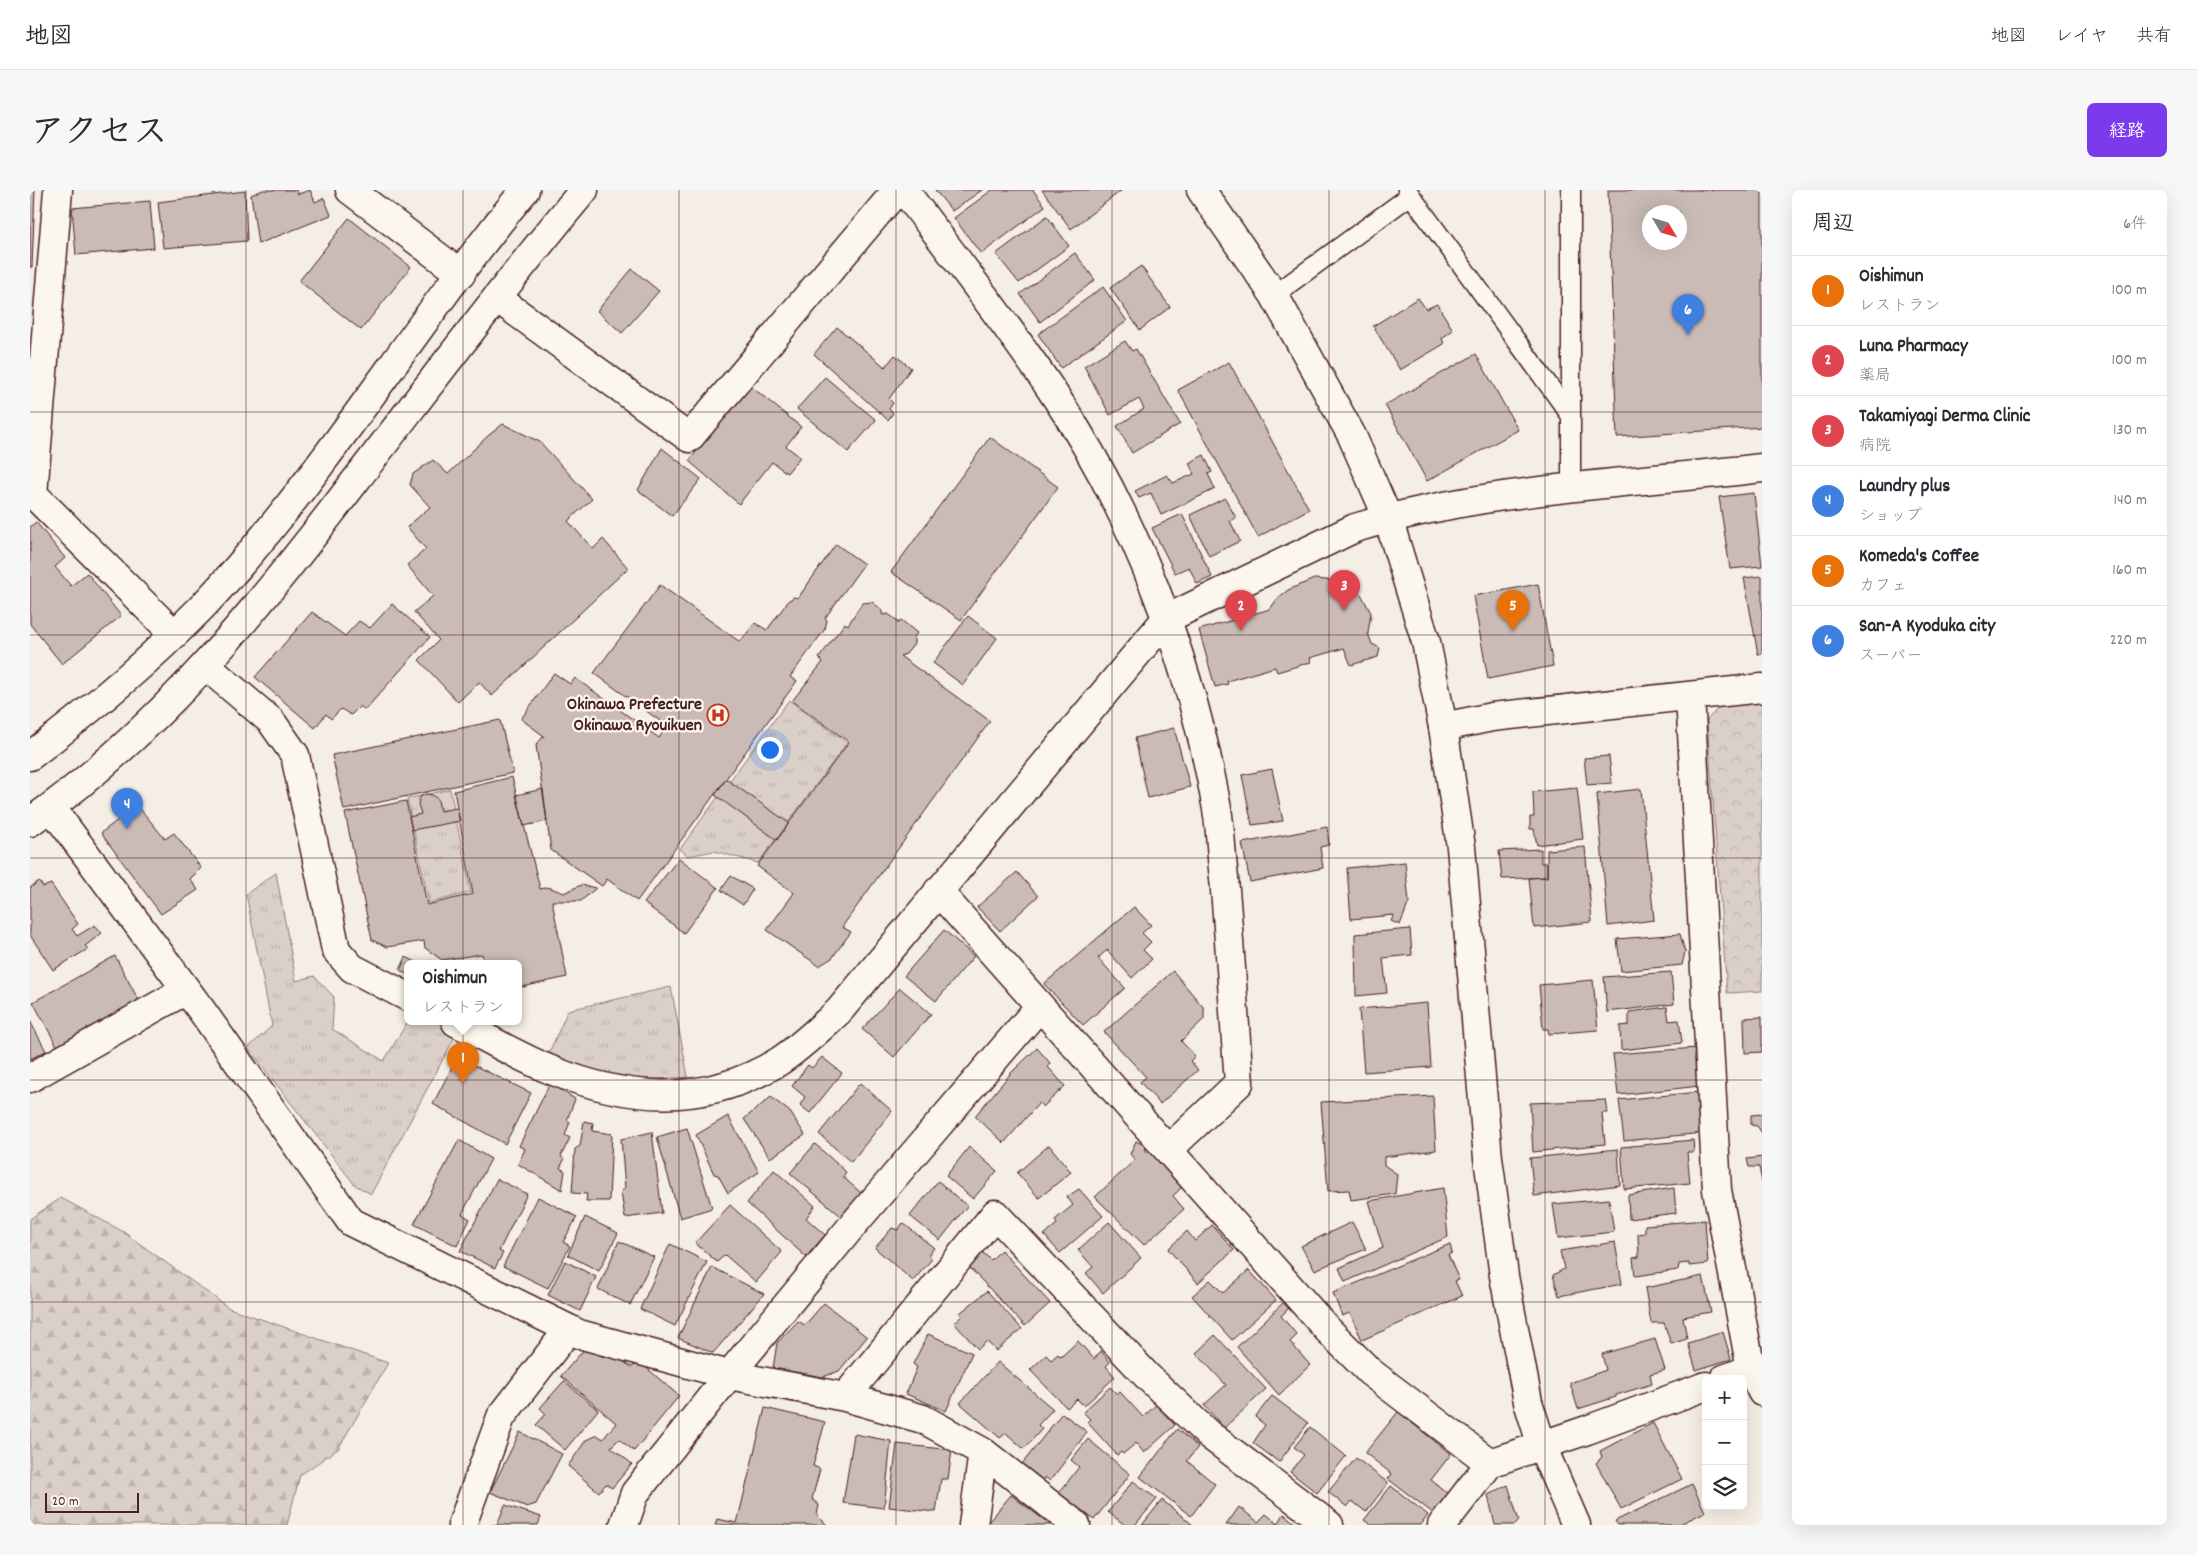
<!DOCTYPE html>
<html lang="ja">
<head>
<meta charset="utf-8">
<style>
  :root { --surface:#fff; --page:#f7f7f7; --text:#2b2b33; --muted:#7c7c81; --line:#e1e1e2; --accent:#7c3aed }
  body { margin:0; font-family:Dekko,"Klee One",sans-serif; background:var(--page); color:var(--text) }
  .controls { position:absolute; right:15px; bottom:15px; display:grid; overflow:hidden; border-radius:8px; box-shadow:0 5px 20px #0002 }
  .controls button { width:45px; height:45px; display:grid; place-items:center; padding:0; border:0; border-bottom:1px solid var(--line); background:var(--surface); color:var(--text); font:25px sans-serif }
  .compass { position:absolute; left:1612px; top:15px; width:45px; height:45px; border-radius:50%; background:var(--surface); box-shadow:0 5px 20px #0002; rotate:128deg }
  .scale { position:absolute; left:15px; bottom:12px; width:94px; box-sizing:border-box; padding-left:5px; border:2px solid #4a1f2b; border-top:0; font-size:14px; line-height:18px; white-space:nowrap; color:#4a1f2b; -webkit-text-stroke:4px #fbf7ec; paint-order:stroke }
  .you { position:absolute; left:739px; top:559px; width:18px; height:18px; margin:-12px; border:4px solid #fff; border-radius:50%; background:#1a73e8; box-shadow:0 0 0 8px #1a73e833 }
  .badge { display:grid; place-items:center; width:32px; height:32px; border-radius:50%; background:var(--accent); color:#fff; font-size:16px; font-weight:700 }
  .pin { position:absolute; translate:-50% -41px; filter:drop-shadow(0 1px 2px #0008) }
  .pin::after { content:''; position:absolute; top:26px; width:18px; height:15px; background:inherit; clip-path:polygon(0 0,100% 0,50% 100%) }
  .popup { position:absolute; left:374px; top:770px; width:118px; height:65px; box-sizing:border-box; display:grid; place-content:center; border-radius:8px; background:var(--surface); filter:drop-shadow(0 1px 4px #0005); font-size:16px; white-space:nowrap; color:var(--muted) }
  .popup b { font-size:19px; color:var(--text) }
  .popup::after { content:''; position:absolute; left:50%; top:100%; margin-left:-10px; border:10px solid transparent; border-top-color:var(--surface) }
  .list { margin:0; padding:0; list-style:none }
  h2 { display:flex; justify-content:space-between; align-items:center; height:65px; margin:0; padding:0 20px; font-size:21px }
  h2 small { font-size:16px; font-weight:400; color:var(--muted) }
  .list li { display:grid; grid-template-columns:32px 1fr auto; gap:15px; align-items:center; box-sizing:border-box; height:70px; padding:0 20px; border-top:1px solid var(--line) }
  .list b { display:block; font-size:19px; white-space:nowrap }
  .list p { margin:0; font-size:16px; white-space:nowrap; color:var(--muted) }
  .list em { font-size:16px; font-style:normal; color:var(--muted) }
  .icon { flex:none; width:28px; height:28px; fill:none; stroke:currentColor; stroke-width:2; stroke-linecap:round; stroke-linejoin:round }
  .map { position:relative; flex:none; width:1732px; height:1335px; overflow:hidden; border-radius:8px }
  header { display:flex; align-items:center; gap:30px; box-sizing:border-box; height:70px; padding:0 25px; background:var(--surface); border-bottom:1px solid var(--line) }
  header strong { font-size:24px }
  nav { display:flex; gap:28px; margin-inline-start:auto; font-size:18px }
  .intro { display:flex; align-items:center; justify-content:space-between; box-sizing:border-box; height:120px; padding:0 30px }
  h1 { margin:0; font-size:35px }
  .button { padding:12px 22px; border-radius:8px; background:var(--accent); color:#fff; font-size:18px; font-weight:700 }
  main { display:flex; gap:30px; padding:0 30px }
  aside { flex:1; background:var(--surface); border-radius:8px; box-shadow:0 5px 20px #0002 }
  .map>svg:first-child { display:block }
  .grass { fill:url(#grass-tufts); stroke:#92787a }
  .forest { fill:url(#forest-firs); stroke:#92787a }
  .park { fill:url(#park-crowns); stroke:#92787a }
  .building { fill:#cabbb6; stroke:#4a1f2b; fill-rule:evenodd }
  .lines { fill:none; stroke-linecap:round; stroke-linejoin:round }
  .service-casing { stroke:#4a1f2b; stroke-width:21 }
  .minor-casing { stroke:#4a1f2b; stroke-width:31 }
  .tertiary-casing { stroke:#4a1f2b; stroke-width:31 }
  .service { stroke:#fbf7ec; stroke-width:18 }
  .minor { stroke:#fbf7ec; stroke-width:28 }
  .tertiary { stroke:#fbf7ec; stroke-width:28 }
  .grid { fill:none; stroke:#4a1f2b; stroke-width:1; stroke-opacity:0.55 }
  .labels { text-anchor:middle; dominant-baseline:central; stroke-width:4.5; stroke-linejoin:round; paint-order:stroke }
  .poi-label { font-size:18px; font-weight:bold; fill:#4a1f2b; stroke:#fbf7ec; text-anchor:end }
</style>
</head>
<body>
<header>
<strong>地図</strong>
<nav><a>地図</a><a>レイヤ</a><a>共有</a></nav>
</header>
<div class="intro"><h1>アクセス</h1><a class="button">経路</a></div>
<main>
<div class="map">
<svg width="1732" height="1335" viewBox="0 0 1732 1335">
  <defs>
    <pattern id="grass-tufts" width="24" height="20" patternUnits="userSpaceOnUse" patternTransform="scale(1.25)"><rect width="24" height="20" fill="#dbd0c9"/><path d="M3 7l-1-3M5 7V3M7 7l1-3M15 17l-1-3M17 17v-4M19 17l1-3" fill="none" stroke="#bdb2ad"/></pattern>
    <pattern id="forest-firs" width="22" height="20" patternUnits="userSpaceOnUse" patternTransform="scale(1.25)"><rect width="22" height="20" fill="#dbd0c9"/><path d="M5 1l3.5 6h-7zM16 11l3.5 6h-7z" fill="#bdb2ad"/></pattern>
    <pattern id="park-crowns" width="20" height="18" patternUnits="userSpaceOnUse" patternTransform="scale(1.25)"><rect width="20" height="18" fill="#dbd0c9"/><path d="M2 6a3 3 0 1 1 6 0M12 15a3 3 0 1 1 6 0" fill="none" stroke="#bdb2ad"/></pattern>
  </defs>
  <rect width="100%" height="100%" fill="#f4eee4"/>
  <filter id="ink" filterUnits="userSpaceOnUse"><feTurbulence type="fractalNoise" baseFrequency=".02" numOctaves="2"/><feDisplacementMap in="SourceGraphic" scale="10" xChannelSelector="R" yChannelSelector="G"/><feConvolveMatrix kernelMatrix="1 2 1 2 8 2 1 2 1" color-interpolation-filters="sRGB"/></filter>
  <g filter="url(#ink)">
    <path class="grass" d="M759 510 817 553 728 673 684 661 658 666 650 659Z
      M420 599 441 702 399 713 377 609Z
      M246 683 266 791 284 786 304 807 302 839 354 871 378 831 406 832 427 843 341 1004 325 995 218 858 242 836 216 704Z
      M641 797 658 887C602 892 571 886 519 863L538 820Z"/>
    <path class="forest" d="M31 1008 92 1041 199 1118 358 1173 308 1259 270 1285 257 1335H0V1029Z"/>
    <path class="park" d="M1732 510V801L1697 803 1677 530 1690 516Z"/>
    <path class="building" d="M0 0H5L2 77H0Z
      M233 0H266L268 4 280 0 285 12 294 8 301 25 228 54 221 5Z
      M905 0H952L922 21Z
      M962 0H1003L1015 16 951 64 924 28Z
      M1012 0H1092L1041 39Z
      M1578 0H1732V237L1587 247ZM1620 22H1650V52H1620Z
      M215 1 217 51 133 58 128 12Z
      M120 11 124 58 46 65 42 18Z
      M1017 26 1039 56 989 93 966 64Z
      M319 28 381 77 331 140 269 91Z
      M1045 63 1065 90 1010 132 990 104Z
      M1111 76 1140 117 1110 140 1080 98Z
      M602 79 629 101 592 143 567 121Z
      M1073 97 1097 131 1031 178 1008 144Z
      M1388 108 1396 119 1407 114 1423 140 1412 148 1414 154 1370 180 1343 136Z
      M807 137 855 177 865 165 881 178 859 209 863 213 859 219 863 223 858 230 784 164Z
      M1095 151 1102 161 1106 159 1150 234 1102 263 1087 236 1114 219 1109 209 1080 225 1054 176Z
      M1446 164 1488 240 1397 291 1355 215Z
      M1199 172 1279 319 1228 347 1148 200Z
      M795 187 846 230 818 262 767 219Z
      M718 194 771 237 756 256 770 267 757 283 742 272 709 314 659 271Z
      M473 234 510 252 562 309 538 331 563 359 573 349 598 378 462 506 449 492 428 512 389 470 409 450 384 422 403 406 377 375 396 359 377 337 400 317 380 295 383 284 403 270 418 284 459 245Z
      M960 247 1028 297 931 430 861 382Z
      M632 258 671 289 642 326 608 300Z
      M1174 265 1182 282 1178 284 1185 299 1131 325 1121 303 1109 308 1105 301 1137 285 1143 293 1164 284 1159 273Z
      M1724 303 1732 376 1700 379 1689 307Z
      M1195 308 1206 328 1200 331 1210 351 1179 366 1160 325Z
      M1152 324 1182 387 1167 394 1159 377 1145 383 1122 338Z
      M6 332 35 368 25 377 41 396 57 383 91 426 32 474 0 434V337Z
      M806 354 834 374 795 428 797 430 795 439 760 487 767 491 607 711 577 689 572 696 521 660 506 555 514 546 491 529 524 483 540 494 545 488 629 548 637 536 564 483 630 395 710 452 725 433 737 440 759 410 764 407 768 408Z
      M1732 386V464H1728L1714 388Z
      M1284 389 1308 391 1321 397 1331 404 1341 423 1338 443 1342 454 1350 458 1348 467 1321 475 1314 458 1280 468 1281 472 1247 482 1245 477 1197 491 1198 494 1185 497 1169 440 1240 419 1248 408 1258 400Z
      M1508 394 1523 476 1458 489 1443 406Z
      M842 412 851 419 853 425 858 424 868 431V434L871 430 887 443 884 447V454L876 464 870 466 960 531 812 737 821 742 802 768 789 776 737 740 764 703 727 676 819 552 762 511 793 472 789 468 815 433 818 435 832 413Z
      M362 414 400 447 335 520 330 516 321 525 311 519 301 529 296 524 285 538 225 487 282 422 315 446 329 431 340 438Z
      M938 426 967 448 933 495 903 473Z
      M470 530 483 583 314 620 302 565Z
      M1144 538 1160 597 1118 608 1105 548Z
      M1579 566 1582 593 1557 595 1554 568Z
      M1242 579 1253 631 1222 635 1212 585Z
      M482 587 510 699 518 697 534 703 551 695 566 698 551 711H522L537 787 488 798V774H454L452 764 412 770 395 758 394 751 357 757 342 750 315 623 376 611 397 715 443 704 424 601Z
      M696 589 759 633 747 650 685 605Z
      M1547 598 1553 649 1507 655 1504 639H1500V627H1504L1503 602Z
      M513 599 517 631 494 636 486 605Z
      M1611 599 1624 730 1578 736 1567 604Z
      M396 604 402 605 408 609 410 621 427 618 430 631 382 640 379 627 391 624 388 614 390 607Z
      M107 615 135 649 144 643 171 678 160 689 168 700 131 724 71 643Z
      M1297 637 1299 655 1290 657 1293 678 1220 692 1212 653Z
      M1555 657 1562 732 1504 738 1499 688 1517 687V660Z
      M1511 659V673H1517V687L1472 689 1469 661Z
      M649 668 688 698 654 743 614 713Z
      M1375 672 1379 712 1370 735 1361 731 1364 725 1321 729 1317 678Z
      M987 682 1008 706 970 741 947 717Z
      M701 686 723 699 713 715 691 700Z
      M9 691 13 697 21 694 48 734 42 739 47 746 65 735 72 743 55 756 58 759 23 780 0 745V698Z
      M1104 717 1121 735 1112 743 1121 752 1113 760 1122 769 1102 788 1077 760 1068 768 1095 798 1053 835 1014 794Z
      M1380 739 1382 765 1353 768 1357 803 1326 806 1325 744Z
      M914 740 944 766 906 811 874 786Z
      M1650 744 1655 762 1652 775 1591 781 1587 749Z
      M85 766 109 811 27 856 3 812Z
      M376 767 390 774H378V785L370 780Z
      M1143 781 1174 818V829L1151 851 1165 866 1160 871 1168 880 1130 914 1110 892 1116 887 1074 842Z
      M1641 782 1644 814 1577 822 1574 787Z
      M1563 790 1568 840 1519 844 1518 839H1513L1509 795Z
      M870 798 901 824 864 867 832 839Z
      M1397 813 1401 877 1334 882 1329 819Z
      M1637 817 1639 831 1649 830 1652 853 1591 860 1590 836 1599 835V822Z
      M1732 827V862L1715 863 1714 828Z
      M0 831 16 861 0 869Z
      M1007 858 1020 873 1018 877 1035 896 1013 917 1009 913 974 953 945 926 981 883Z
      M1667 858 1670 896 1588 905 1583 864Z
      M427 867 501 903 475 954 403 914Z
      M792 867 812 883 780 923 770 915 775 907 762 896 778 875 782 878Z
      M520 893 545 909 537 930 540 932 535 945 540 948 531 966 534 970 530 978 535 981 532 1000 488 974 495 959 489 956Z
      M830 893 862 921 821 972 789 944Z
      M1669 902 1673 943 1594 951 1589 910Z
      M1403 906 1406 960 1354 967V975L1367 984 1365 1004 1321 1010 1319 1000 1298 1001 1291 912Z
      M741 907 760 922 775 945 740 968 714 929Z
      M1576 910 1578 923H1572L1575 954 1503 962 1500 913Z
      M1732 924V943L1727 936 1721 935V925Z
      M698 926 729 982 698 1003 688 985 684 984 666 945Z
      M554 931 563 933 562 941 582 944 579 1011H556L557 1004 542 1003 545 959 550 956Z
      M657 938 682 1018 650 1028 627 947Z
      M622 942 632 1023 595 1028 591 1002 595 998 591 949Z
      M429 950 461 969 432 1024 440 1029 427 1056 384 1034Z
      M1663 950 1664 962H1657L1660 993 1594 999 1591 957Z
      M1106 951 1114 955 1117 963 1120 960 1153 996 1143 1006 1154 1019 1114 1055 1065 1007 1105 970 1100 964Z
      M785 954 816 982 813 987 831 1003 811 1026 760 983Z
      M1019 955 1041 982 1009 1008 987 983Z
      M939 957 967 981 943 1009 916 986Z
      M1588 959 1590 995 1504 1006 1500 968Z
      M1732 967V992L1729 977H1719L1717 969Z
      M744 980 785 1016 776 1028 795 1045 776 1067 717 1013Z
      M467 989 497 1004 469 1061 473 1063 465 1078 430 1061Z
      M908 991 937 1016 910 1050 880 1026Z
      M1413 998 1418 1047 1315 1092 1309 1078 1353 1058 1339 1011Z
      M1644 998 1646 1023 1599 1029 1598 1005Z
      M1049 999 1073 1026 1030 1063 1014 1045 1027 1034 1025 1030 1043 1015 1037 1007Z
      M508 1007 547 1027 533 1052 540 1056 518 1098 473 1076Z
      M1579 1009 1584 1042 1528 1048 1523 1014Z
      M700 1015 752 1062 726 1092 695 1065 687 1072 665 1053Z
      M555 1027 588 1043 569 1081 538 1065Z
      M1675 1030 1678 1074 1659 1076V1073L1649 1074 1648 1080 1605 1086 1603 1068 1609 1067 1608 1044 1615 1043V1035Z
      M1079 1032 1111 1068 1073 1103 1056 1083 1063 1077 1048 1060Z
      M1322 1032 1336 1059 1285 1080 1271 1056Z
      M873 1033 904 1058 898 1065 902 1069 883 1091 845 1058 862 1038 868 1040Z
      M1182 1035 1204 1060 1168 1093 1138 1059 1157 1041 1165 1051Z
      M589 1051 624 1067 600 1115 568 1099Z
      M1585 1052 1592 1094 1529 1106 1523 1085 1534 1079 1530 1061Z
      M640 1054 677 1072 645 1136 610 1119Z
      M1420 1054 1422 1063 1418 1065 1429 1090 1425 1091 1432 1106 1332 1150 1320 1123 1312 1126 1303 1103Z
      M971 1060 1020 1113 995 1136 938 1076 952 1062 961 1070Z
      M535 1071 566 1087 550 1121 518 1105Z
      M682 1077 734 1104 683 1163 648 1148Z
      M1219 1080 1246 1110 1202 1150 1162 1106 1180 1090 1193 1103Z
      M1673 1086 1681 1122 1653 1127 1657 1149 1641 1154 1634 1133H1621L1615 1098Z
      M957 1101 992 1139 966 1161 957 1151 948 1159 924 1133 932 1126 930 1123Z
      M1257 1109 1262 1115 1251 1126 1267 1145 1260 1152 1280 1175 1249 1205 1207 1157Z
      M794 1113 837 1147 809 1181 793 1187 743 1178 747 1153 768 1131 775 1135Z
      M1693 1142 1701 1169 1666 1180 1658 1153Z
      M898 1144 942 1163 916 1221 876 1204 887 1177 883 1174Z
      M1185 1145 1236 1199 1194 1238 1174 1215 1196 1195 1166 1163Z
      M1625 1149 1635 1180 1620 1184 1622 1194 1586 1205V1207L1548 1219 1540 1193 1576 1180 1572 1164Z
      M1048 1151 1064 1169 1071 1161 1080 1172 1076 1176 1085 1187 1054 1216 1047 1209 1037 1218 1000 1180 1016 1165 1021 1170 1028 1164 1031 1167Z
      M558 1155 573 1167 582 1163 601 1177 611 1173 649 1206 604 1261 589 1249 581 1257 602 1274 582 1298 576 1294 569 1302 538 1276 556 1250 567 1245 573 1249 586 1233 531 1186Z
      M968 1172 1023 1219 1008 1235 1012 1239 994 1259 976 1243 970 1248 930 1213Z
      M534 1191 568 1220 535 1260 506 1235 516 1224 510 1218Z
      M1080 1197 1087 1204 1090 1202 1113 1227 1126 1215 1145 1235 1114 1263 1106 1253 1093 1264 1091 1262 1087 1265 1057 1232 1060 1229 1053 1222Z
      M1242 1206 1278 1233 1249 1272 1223 1253 1235 1235 1225 1227Z
      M735 1218 795 1232 783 1276 790 1279 782 1309 789 1315 787 1325 797 1335H685L687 1329 707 1333Z
      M1368 1222 1421 1264 1401 1290 1421 1306 1407 1326 1358 1289 1362 1284 1335 1263Z
      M1032 1223 1057 1242 1020 1291 1015 1287 1012 1291 992 1274Z
      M1623 1233 1652 1289 1591 1319 1566 1273 1572 1267 1570 1261Z
      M1280 1237 1316 1266 1287 1303 1260 1282 1274 1265 1264 1257Z
      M1147 1239 1168 1257 1157 1271 1185 1294 1161 1326 1110 1287Z
      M490 1242 532 1264 506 1314 497 1317 460 1302Z
      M824 1244 861 1251 854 1318 813 1313Z
      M1058 1249 1100 1284 1064 1330 1029 1303 1049 1277 1041 1270Z
      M867 1254 922 1260 918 1289H911L906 1322 859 1317Z
      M1326 1268 1358 1293 1336 1322 1322 1311 1317 1317 1298 1302Z
      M1103 1291 1127 1309 1105 1335H1095L1078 1322Z
      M1662 1294 1675 1322 1648 1335H1588L1585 1331Z
      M1478 1295 1489 1331 1485 1335H1465L1458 1305Z
      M1361 1296 1398 1325 1391 1335H1341L1334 1330Z
      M981 1305 1021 1335H956Z
      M1132 1310 1163 1335H1112Z
      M475 1315 511 1327 508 1335H462H467Z
      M1209 1317 1228 1332 1236 1324 1248 1334 1254 1324 1267 1335H1196Z"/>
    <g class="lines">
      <g class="service-casing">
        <path id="service" d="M1377 0 1541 226
          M1541 0V298
          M1244 105 1381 5"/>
      </g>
      <g class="minor-casing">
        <path id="minor" d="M28 0 3 304 144 444
          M320 0 431 84
          M874 0C923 65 974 130 1020 198 1104 322 1161 471 1187 619 1191 642 1191 665 1194 688 1200 756 1204 825 1209 893L1139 959
          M467 108 659 248 867 0
          M176 476 241 531 265 565 306 760 322 778 378 807
          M1660 506 1687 1000 1721 1179 1694 1189
          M1413 537 1462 527 1732 498
          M21 617 172 821 321 1032 539 1139
          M908 701 1010 816
          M426 832C457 848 489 867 521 880 598 911 674 917 748 872 770 858 789 839 809 821L1136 429 1325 338C1457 298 1596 294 1732 278
          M0 888 156 800
          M1721 1179 1732 1202
          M815 1207 965 1024 1118 1187 1178 1244 1299 1335
          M432 1335 471 1227 539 1139 549 1144 699 1185 815 1207 893 1229 953 1262 1046 1335
          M594 1335 605 1303 699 1185 822 1036 1010 816 1297 1139 1340 1182 1460 1273
          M943 1335 953 1262
          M1412 1335 1460 1273 1557 1240 1676 1196"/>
      </g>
      <g class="tertiary-casing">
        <path id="tertiary" d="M1171 0 1244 105 1322 246 1358 328 1396 452 1413 537 1431 657 1458 968 1474 1086 1498 1212 1512 1256 1546 1335
          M0 566C60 521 119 471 172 417 293 289 383 135 495 0
          M0 632C131 540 230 416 326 290 401 193 475 94 554 0"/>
      </g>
      <use href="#service" class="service"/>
      <use href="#minor" class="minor"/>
      <use href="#tertiary" class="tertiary"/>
    </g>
  </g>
  <path class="grid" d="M216 0V1335M433 0V1335M649 0V1335M866 0V1335M1082 0V1335M1299 0V1335M1515 0V1335M0 222H1732M0 445H1732M0 668H1732M0 890H1732M0 1112H1732"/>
  <defs>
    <g id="hospital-ring" transform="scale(1.125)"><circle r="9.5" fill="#fbf7ec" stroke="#c8321e" stroke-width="1.5"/><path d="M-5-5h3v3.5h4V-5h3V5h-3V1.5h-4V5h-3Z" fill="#c8321e"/></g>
  </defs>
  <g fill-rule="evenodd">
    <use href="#hospital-ring" x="688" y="525"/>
  </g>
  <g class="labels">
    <g class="poi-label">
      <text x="672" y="515">Okinawa Prefecture<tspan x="672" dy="21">Okinawa Ryouikuen</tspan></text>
    </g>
  </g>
</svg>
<div class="controls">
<button>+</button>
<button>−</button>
<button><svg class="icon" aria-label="layers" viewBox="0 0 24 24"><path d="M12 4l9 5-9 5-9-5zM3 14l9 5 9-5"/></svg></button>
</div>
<svg class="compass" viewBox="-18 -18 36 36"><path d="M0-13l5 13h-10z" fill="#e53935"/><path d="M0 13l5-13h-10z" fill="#7c7c81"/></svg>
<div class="scale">20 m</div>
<div class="you"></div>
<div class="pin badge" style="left:433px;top:893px;background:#e8710a">1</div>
<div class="popup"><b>Oishimun</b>レストラン</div>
<div class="pin badge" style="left:1211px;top:441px;background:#e0444e">2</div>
<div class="pin badge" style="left:1314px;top:421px;background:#e0444e">3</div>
<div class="pin badge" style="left:97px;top:639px;background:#3f7fe0">4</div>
<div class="pin badge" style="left:1483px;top:441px;background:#e8710a">5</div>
<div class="pin badge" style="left:1658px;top:145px;background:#3f7fe0">6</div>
</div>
<aside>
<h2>周辺<small>6件</small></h2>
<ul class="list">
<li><span class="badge" style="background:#e8710a">1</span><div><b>Oishimun</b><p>レストラン</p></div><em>100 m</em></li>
<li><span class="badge" style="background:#e0444e">2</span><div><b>Luna Pharmacy</b><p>薬局</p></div><em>100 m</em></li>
<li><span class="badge" style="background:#e0444e">3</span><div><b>Takamiyagi Derma Clinic</b><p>病院</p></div><em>130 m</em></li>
<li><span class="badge" style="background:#3f7fe0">4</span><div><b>Laundry plus</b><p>ショップ</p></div><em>140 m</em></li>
<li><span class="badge" style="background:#e8710a">5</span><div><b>Komeda's Coffee</b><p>カフェ</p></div><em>160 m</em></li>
<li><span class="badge" style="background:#3f7fe0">6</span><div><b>San-A Kyoduka city</b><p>スーパー</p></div><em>220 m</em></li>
</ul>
</aside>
</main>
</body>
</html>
